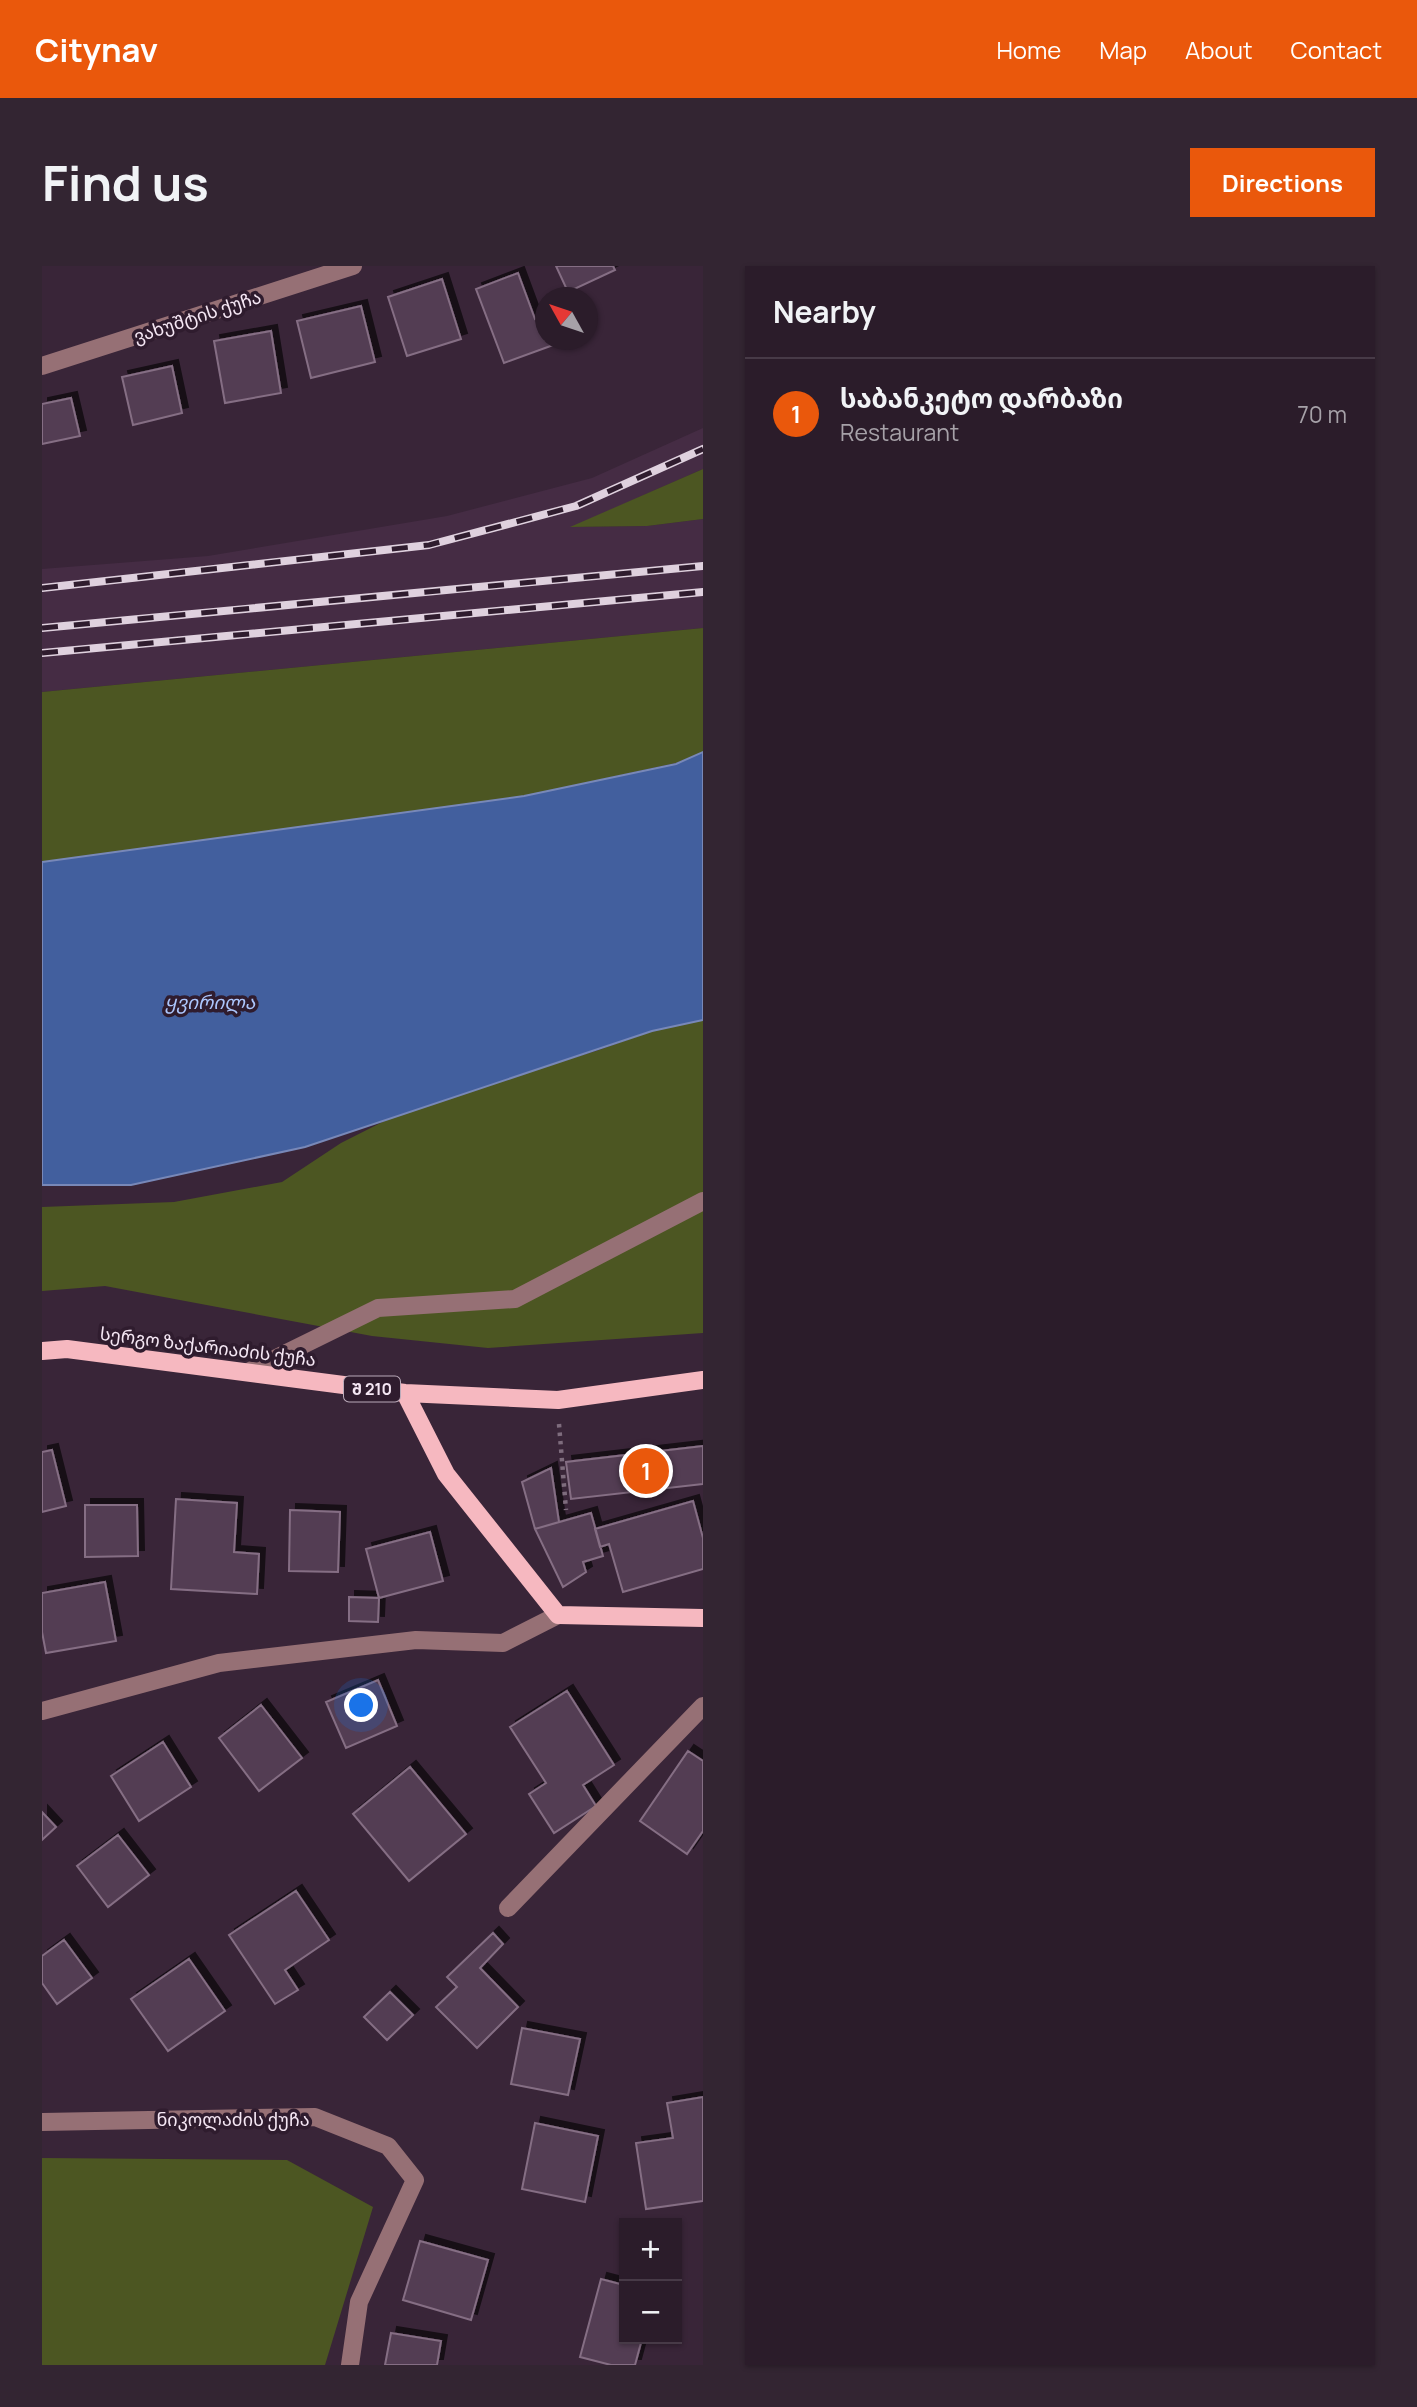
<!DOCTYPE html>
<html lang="en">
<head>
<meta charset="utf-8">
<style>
  :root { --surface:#2b1c2a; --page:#332532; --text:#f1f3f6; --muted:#a6a1a8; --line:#473a47; --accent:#ea580c }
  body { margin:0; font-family:Manrope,"Noto Sans Georgian",sans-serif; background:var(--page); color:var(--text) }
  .controls { position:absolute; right:21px; bottom:21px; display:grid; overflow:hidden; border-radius:0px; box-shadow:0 2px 5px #0004 }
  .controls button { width:63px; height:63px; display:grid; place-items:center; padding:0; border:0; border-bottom:2px solid var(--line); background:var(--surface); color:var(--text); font:35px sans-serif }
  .compass { position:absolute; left:493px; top:21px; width:63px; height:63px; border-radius:50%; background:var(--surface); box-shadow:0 2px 5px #0004; rotate:310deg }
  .you { position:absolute; left:320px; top:1440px; width:24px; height:24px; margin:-18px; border:5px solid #fff; border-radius:50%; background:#1a73e8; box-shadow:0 0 0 10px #1a73e833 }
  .badge { display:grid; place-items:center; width:46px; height:46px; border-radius:50%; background:var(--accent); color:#fff; font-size:23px; font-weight:700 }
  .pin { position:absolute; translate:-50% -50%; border:4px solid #fff; box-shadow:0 2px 7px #0006 }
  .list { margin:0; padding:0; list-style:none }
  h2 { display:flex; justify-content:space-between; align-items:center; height:91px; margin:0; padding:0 28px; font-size:30px }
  h2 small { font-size:23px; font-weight:400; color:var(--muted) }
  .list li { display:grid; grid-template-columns:46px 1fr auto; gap:21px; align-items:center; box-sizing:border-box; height:112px; padding:0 28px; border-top:2px solid var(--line) }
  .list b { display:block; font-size:26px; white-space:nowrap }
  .list p { margin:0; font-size:23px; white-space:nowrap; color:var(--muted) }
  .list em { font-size:23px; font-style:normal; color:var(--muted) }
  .map { position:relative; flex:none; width:661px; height:2099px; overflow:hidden; border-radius:0px }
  header { display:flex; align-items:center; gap:42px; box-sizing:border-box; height:98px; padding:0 35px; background:var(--accent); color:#fff }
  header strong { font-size:33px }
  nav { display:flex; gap:38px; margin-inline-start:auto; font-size:24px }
  .intro { display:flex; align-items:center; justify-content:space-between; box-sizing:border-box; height:168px; padding:0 42px }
  h1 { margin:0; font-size:49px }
  .button { padding:18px 32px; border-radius:0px; background:var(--accent); color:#fff; font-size:24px; font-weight:700 }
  main { display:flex; gap:42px; padding:0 42px }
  aside { flex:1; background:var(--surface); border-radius:0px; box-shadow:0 2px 5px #0004 }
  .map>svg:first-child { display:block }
  .built { fill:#452c44 }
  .green { fill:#4c5622 }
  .water { fill:#425f9e; stroke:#7888b8; stroke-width:2 }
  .building { fill:#533e52; stroke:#856e84; stroke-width:2; filter:url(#shadow) }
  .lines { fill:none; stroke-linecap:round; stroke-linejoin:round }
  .path { stroke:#7e6c7d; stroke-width:4.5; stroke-dasharray:3.5 5; stroke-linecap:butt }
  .minor { stroke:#967075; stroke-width:18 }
  .major { stroke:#f6b8c0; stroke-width:18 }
  .rail-casing { stroke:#dfd1de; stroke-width:8 }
  .rail { stroke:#2f1c2e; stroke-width:5; stroke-dasharray:16; stroke-linecap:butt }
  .labels { text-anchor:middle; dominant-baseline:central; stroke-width:7; stroke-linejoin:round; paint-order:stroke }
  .shield { fill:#2f1c2e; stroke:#baaab9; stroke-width:2 }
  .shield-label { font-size:16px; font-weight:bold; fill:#f5e7f4 }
  .street-label { font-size:18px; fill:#f5e7f4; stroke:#2f1c2e }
  .water-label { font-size:19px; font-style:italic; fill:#acc6fd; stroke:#2f1c2e }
</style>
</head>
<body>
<header>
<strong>Citynav</strong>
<nav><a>Home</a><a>Map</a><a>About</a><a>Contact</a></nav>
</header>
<div class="intro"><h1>Find us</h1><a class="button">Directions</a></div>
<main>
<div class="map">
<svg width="661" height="2099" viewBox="0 0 661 2099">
  <defs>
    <filter id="shadow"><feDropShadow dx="6" dy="-6" stdDeviation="0" flood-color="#0009"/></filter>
  </defs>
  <rect width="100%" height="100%" fill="#392538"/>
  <path class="built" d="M661 162V203L530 261 605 260 661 253V362L0 426V303L166 290 405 250 550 212Z"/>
  <path class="green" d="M661 203V253L605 260 528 261Z
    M661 362V486L634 497 482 530 0 596V426Z
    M661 747V1067L446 1082 330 1070 63 1020 0 1025V941L132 936 240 916 299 877 378 837 554 785Z
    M0 1892 245 1894 331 1941 283 2099H0Z"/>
  <path class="water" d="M661 486V754L610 765 263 881 89 919H0V596L482 530 634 498Z"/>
  <path class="building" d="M514 0H571L573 4 526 26Z
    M476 7 493 53 503 50V74H525L462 97 434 23Z
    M400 13 419 73 365 90 346 31Z
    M319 40 333 96 269 112 255 55Z
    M229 65 239 127 183 137 172 75Z
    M130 100 140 147 91 159 80 111Z
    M29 132 38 170 0 178V138Z
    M661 1180V1218L529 1233 524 1196Z
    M10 1184 24 1240 0 1246V1186Z
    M509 1202 517 1256 493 1263 480 1216Z
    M134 1233 195 1237 192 1286 217 1288 215 1328 129 1323Z
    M651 1235 661 1272V1303L581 1326 567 1278 558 1281 553 1263Z
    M43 1239H95L96 1290 43 1291Z
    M248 1244 298 1246 296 1306 247 1305Z
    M549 1247 561 1290 541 1296 544 1306 521 1321 493 1263Z
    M388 1266 401 1315 337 1332 324 1283Z
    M63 1316 74 1375 4 1387 0 1366V1327Z
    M307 1331 337 1332 336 1356 307 1355Z
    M336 1414 355 1460 304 1482 284 1436Z
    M525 1425 572 1499 541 1519 554 1540 512 1567 487 1528 504 1517 468 1461Z
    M219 1439 260 1492 217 1525 177 1472Z
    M121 1476 149 1521 97 1555 69 1510Z
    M646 1485 661 1495V1565L645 1588 598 1555Z
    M368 1501 424 1568 367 1615 311 1548Z
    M0 1546 14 1561 0 1574Z
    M76 1569 107 1609 66 1641 35 1600Z
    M254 1625 287 1674 243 1704 256 1724 233 1738 187 1669Z
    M451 1667 461 1678 438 1702 476 1741 435 1782 394 1741 415 1721 405 1711Z
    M22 1674 50 1712 15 1738 0 1717V1690Z
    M147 1693 183 1745 126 1785 89 1733Z
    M348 1726 371 1749 345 1774 322 1751Z
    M480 1762 538 1773 526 1829 469 1818Z
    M661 1831V1935L604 1943 594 1877 631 1872 625 1837Z
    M493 1857 556 1870 543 1936 480 1923Z
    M378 1975 446 1994 429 2054 361 2034Z
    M559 2013 582 2019V2073H600L593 2099H569L538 2091Z
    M349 2067 399 2075 395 2099H343Z"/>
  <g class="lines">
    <path class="path" d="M517 1158 524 1244"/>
    <path class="minor" d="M0 100 311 0
      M206 1106 336 1042 473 1033 661 935
      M0 1445 177 1397 374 1374 461 1377 516 1349
      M466 1642 661 1440
      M0 1856 273 1851 346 1880 373 1914 317 2036 308 2099"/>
    <path class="major" d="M0 1085 25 1083 363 1127 516 1134 661 1114
      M363 1127 404 1208 516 1349 661 1352"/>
    <g class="rail-casing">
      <path id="rail" d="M0 322 387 279 534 240 661 183
        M0 362 661 300
        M0 387 661 326"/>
    </g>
    <use href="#rail" class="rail"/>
  </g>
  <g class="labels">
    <rect class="shield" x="302" y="1110.5" width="56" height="25" rx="5"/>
    <g class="shield-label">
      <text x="330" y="1123">შ 210</text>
    </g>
    <g class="street-label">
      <text transform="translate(155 50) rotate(-18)">ვახუშტის ქუჩა</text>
      <text transform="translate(166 1080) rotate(7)">სერგო ზაქარიაძის ქუჩა</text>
      <text x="191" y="1853">ნიკოლაძის ქუჩა</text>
    </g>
    <g class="water-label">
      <text x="168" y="736">ყვირილა</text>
    </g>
  </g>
</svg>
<div class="controls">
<button>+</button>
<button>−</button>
</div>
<svg class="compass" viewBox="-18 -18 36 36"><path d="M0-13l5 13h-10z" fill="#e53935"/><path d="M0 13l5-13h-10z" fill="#a6a1a8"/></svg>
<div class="you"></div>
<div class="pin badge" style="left:604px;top:1205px">1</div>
</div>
<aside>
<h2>Nearby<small></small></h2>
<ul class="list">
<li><span class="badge">1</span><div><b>საბანკეტო დარბაზი</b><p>Restaurant</p></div><em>70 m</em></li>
</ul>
</aside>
</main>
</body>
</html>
